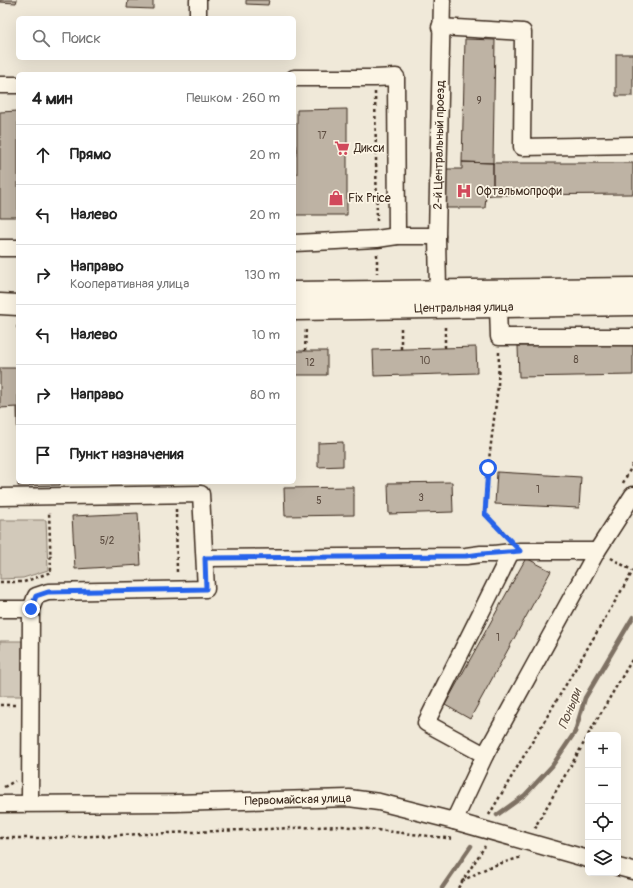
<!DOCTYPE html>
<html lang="ru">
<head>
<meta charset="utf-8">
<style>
  :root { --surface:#fff; --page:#f2f2f2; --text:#222; --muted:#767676; --line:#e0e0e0 }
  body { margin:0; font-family:Pangolin,sans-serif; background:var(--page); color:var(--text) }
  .controls { position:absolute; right:12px; bottom:12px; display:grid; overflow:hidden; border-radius:6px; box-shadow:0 4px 16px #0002 }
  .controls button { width:36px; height:36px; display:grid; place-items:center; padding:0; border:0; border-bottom:1px solid var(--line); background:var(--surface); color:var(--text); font:20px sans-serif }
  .stop { position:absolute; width:12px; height:12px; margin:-9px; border:3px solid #2563eb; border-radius:50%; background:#fff }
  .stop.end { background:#2563eb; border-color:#fff; box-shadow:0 1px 4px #0008 }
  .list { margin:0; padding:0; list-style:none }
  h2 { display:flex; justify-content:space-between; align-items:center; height:52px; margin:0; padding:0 16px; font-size:17px }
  h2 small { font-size:13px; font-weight:400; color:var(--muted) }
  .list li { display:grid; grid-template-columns:26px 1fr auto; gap:12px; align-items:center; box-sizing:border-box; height:60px; padding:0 16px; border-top:1px solid var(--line) }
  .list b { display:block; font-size:15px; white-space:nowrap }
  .list p { margin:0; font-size:13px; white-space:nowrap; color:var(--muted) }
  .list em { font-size:13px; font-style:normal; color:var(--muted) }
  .icon { flex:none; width:22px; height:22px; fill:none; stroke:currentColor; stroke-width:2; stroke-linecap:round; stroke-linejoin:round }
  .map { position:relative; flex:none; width:633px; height:888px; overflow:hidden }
  .search { position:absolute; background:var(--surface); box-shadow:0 4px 16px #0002; left:16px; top:16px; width:280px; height:44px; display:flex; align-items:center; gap:10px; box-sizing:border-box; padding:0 14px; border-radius:6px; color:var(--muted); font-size:15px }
  .panel { position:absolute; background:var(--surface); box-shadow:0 4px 16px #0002; left:16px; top:72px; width:280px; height:412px; border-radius:6px }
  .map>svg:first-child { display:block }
  .green { fill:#d2c9ba; stroke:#867a6c }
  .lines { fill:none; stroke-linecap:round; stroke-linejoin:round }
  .stream { stroke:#7e7163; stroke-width:4.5 }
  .building { fill:#beb3a4; stroke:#3b2a1e }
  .minor-casing { stroke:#3b2a1e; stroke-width:19 }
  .major-casing { stroke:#3b2a1e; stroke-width:23 }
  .path { stroke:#3b2a1e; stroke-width:2.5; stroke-dasharray:3 3; stroke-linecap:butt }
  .minor { stroke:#fcf5e5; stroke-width:16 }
  .major { stroke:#fcf5e5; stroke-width:20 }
  .route { stroke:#2563eb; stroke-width:5 }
  .labels { text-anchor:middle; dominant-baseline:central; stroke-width:3.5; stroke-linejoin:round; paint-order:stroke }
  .number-label { font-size:10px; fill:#5c4c40 }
  .street-label { font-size:12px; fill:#3b2a1e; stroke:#fcf5e5 }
  .poi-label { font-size:12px; fill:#3b2a1e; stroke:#fcf5e5; text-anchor:start }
  .water-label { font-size:13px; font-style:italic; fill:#625346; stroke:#fcf5e5 }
</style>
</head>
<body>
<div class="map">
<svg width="633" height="888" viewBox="0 0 633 888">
  <rect width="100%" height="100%" fill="#f0e9d9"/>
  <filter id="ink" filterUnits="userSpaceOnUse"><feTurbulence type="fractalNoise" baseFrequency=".025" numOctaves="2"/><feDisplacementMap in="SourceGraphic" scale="8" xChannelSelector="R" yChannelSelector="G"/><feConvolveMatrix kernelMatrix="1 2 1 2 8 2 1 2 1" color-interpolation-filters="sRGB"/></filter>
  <g filter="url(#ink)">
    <path class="green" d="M0 520H46L48 570 23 578 0 579Z
      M0 641H22V696H0Z"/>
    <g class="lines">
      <path class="stream" d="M497 815 525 795 552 766 575 732 585 698 633 617
        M442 888 471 846"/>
    </g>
    <path class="building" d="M0 0H17L16 3 0 2Z
      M128 0H153V9L127 8Z
      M246 0H269L268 5 246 4Z
      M465 39 495 40 493 163 462 162Z
      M616 54H633V96H616Z
      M347 109V215H294V174H297V110Z
      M18 111V217H0V112Z
      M462 162 493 163V195L486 196 485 208H444L445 169H462Z
      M493 163H633V194L493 195Z
      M633 343V375L519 377 518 346Z
      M476 347 477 373 374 376 373 350Z
      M294 351H327V375H294Z
      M0 368H18V464L17 407 0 408Z
      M343 442V466L318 467V443Z
      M497 472 581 477 579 508 495 504Z
      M18 482H60V485L18 486Z
      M452 482 453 512 389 514 388 483Z
      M354 487V515L285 516 284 488Z
      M138 513 141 565 75 569 72 516Z
      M526 558 551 571 470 719 445 705Z"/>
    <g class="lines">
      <g class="minor-casing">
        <g id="minor">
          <path d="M198 0V18"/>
          <path d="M440 27 523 32 522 147 633 145"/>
          <path d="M294 78H375L396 77 397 236"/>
          <path d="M0 85H18"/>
          <path d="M294 243 377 239 397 236H437"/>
          <path d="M0 248H18"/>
          <path id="s1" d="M438 291 437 236 442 0"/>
          <path d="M498 307 499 337H633"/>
          <path d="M0 497 201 494 206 589 48 592 36 596 31 609 30 803"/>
          <path d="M205 558 466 556 481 554H494L520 551H597"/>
          <path d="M0 609H31"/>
          <path d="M485 755 426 723 511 552"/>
          <path id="s2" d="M0 804 175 803 349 798 379 802 454 821 588 859"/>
          <path d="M454 821 485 755 597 551 633 495"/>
          <path d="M618 867 633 871"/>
        </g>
      </g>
      <g class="major-casing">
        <g id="major">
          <path d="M294 292 633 288"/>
          <path d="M0 304 18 305"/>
          <path id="s3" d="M294 310 633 305"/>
        </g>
      </g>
      <path class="path" d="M375 92 377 223
        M377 254V273
        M16 327H18
        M445 348V324
        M401 349V326
        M305 351 306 327
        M499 352 498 386 488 468 485 514 507 537
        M623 483 633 464
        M176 509 177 574
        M611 558 633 571
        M0 582H24L51 572 49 511
        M0 705H15
        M588 735 633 658
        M4 787 15 781
        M489 815 633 571
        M537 828 535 827 588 736
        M0 838H45L342 826 455 839
        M462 881 489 867 522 857
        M458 888 485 846"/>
      <use href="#minor" class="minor"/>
      <use href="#major" class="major"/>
    </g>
  </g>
  <g class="lines" filter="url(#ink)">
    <path class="route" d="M31 609 36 596 48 592 206 589 205 558 466 556C484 553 502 553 520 551L485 514 488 468"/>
  </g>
  <defs>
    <g id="supermarket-bare" transform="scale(1.2)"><path d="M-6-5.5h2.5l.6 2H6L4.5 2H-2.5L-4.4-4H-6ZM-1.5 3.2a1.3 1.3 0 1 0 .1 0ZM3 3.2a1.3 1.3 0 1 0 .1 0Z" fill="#d1495b" stroke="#fcf5e5" stroke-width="2.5" paint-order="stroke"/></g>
    <g id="hospital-bare" transform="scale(1.2)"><path d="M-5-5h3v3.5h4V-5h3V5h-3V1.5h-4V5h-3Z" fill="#d1495b" stroke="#fcf5e5" stroke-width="2.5" paint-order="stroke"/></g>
    <g id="shop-bare" transform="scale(1.2)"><path d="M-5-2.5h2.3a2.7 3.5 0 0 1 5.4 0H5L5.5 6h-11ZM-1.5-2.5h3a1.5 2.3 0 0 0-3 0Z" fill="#d1495b" stroke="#fcf5e5" stroke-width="2.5" paint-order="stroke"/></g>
  </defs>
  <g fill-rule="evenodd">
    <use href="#supermarket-bare" x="342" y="148"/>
    <use href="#hospital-bare" x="464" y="191"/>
    <use href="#shop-bare" x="336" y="198"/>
  </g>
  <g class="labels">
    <g class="number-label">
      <text x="479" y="101">9</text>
      <text x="322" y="136">17</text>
      <text x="576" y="360">8</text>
      <text x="425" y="361">10</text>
      <text x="310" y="363">12</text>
      <text x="538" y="490">1</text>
      <text x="421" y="498">3</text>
      <text x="319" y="501">5</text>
      <text x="107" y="541">5/2</text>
      <text x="498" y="638">1</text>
    </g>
    <g class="street-label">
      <text stroke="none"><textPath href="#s1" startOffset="146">2-й Центральный проезд</textPath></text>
      <text stroke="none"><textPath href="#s3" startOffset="170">Центральная улица</textPath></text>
      <text stroke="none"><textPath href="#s2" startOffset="298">Первомайская улица</textPath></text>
    </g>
    <g class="poi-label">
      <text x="354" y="148">Дикси</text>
      <text x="476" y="191">Офтальмопрофи</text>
      <text x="348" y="198">Fix Price</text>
    </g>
    <g class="water-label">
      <text transform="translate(570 709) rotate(-68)">Поныри</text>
    </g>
  </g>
</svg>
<div class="controls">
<button>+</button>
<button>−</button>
<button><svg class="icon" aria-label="locate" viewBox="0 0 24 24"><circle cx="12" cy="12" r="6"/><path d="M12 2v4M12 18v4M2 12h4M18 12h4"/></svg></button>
<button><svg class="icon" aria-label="layers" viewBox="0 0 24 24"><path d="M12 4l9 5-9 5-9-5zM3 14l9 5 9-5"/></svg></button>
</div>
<div class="stop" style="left:488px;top:468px"></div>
<div class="stop end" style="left:31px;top:609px"></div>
<div class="search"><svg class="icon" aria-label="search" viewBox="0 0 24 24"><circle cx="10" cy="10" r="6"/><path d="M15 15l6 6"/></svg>Поиск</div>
<section class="panel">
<h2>4 мин<small>Пешком · 260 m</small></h2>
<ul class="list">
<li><svg class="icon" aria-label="ahead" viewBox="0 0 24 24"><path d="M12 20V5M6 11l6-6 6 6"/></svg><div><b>Прямо</b></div><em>20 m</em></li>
<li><svg class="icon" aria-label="left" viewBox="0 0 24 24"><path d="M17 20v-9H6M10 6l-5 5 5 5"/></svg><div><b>Налево</b></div><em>20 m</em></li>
<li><svg class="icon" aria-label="right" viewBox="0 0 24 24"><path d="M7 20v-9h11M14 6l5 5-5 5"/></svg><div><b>Направо</b><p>Кооперативная улица</p></div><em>130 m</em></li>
<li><svg class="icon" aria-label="left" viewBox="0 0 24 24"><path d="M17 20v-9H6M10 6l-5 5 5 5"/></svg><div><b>Налево</b></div><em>10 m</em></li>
<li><svg class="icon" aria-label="right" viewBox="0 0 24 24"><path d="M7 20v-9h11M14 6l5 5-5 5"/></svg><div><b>Направо</b></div><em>80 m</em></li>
<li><svg class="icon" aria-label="arrive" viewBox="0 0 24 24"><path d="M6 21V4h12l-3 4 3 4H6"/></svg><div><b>Пункт назначения</b></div></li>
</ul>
</section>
</div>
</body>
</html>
